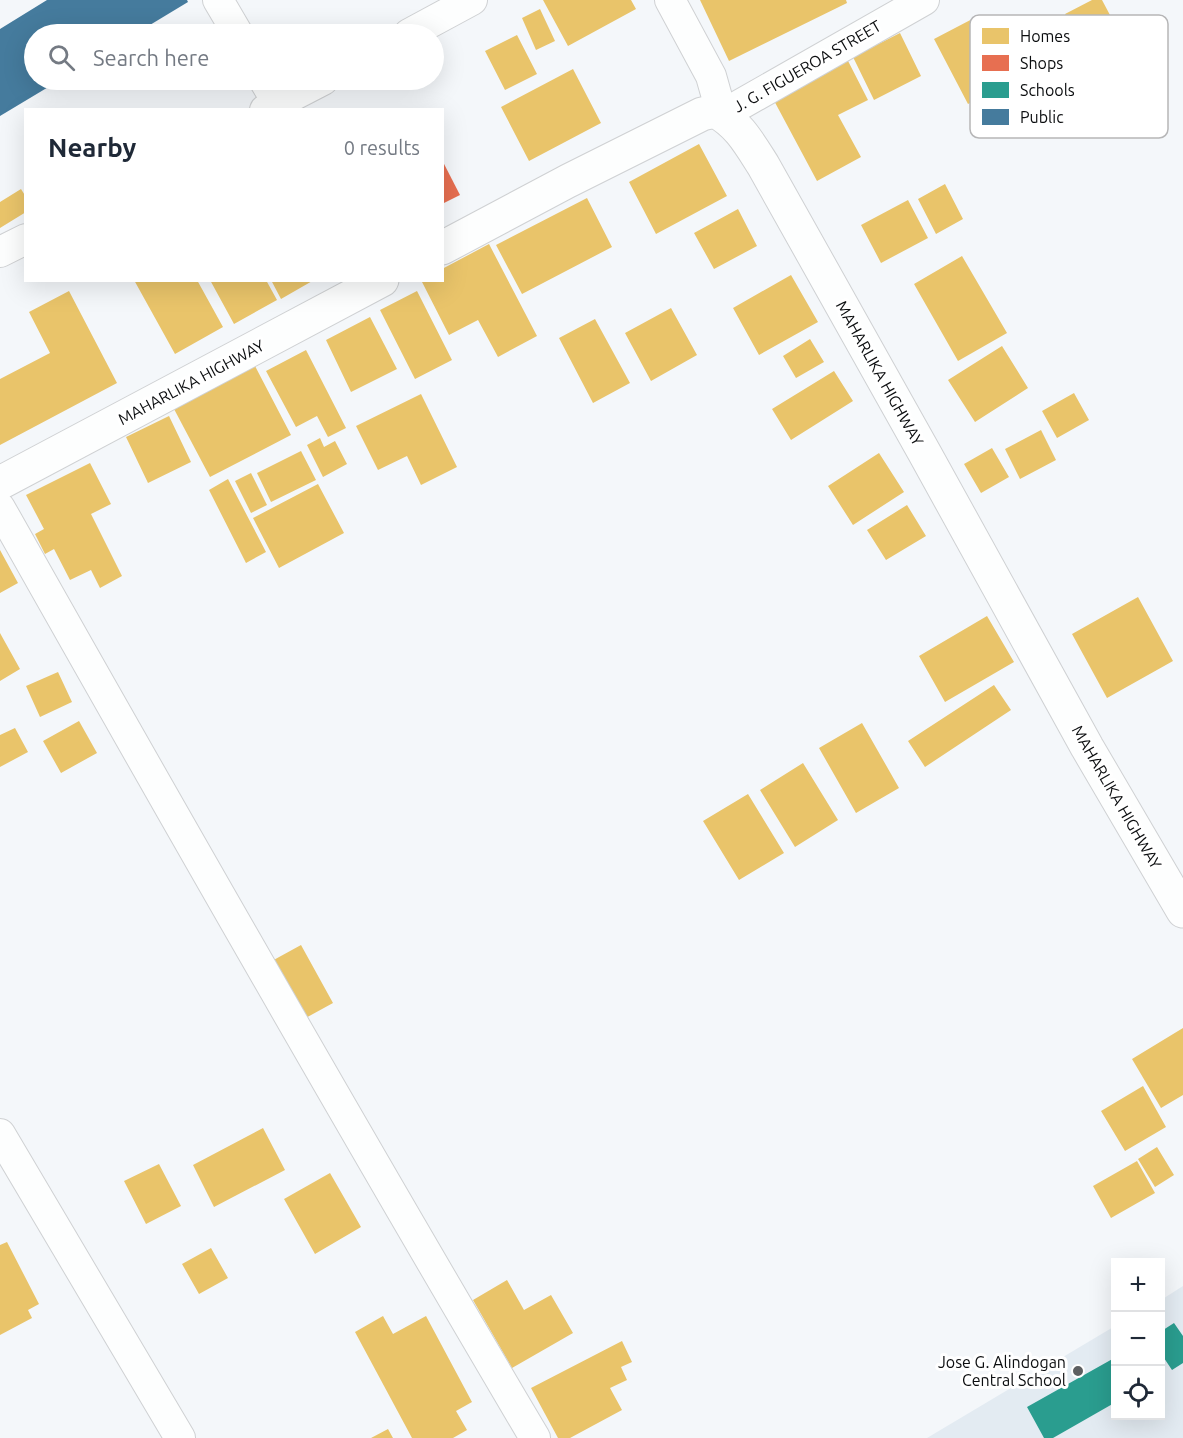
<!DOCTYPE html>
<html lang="en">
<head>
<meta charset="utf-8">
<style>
  :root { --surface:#fff; --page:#f6f6f7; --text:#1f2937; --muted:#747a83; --line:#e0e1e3 }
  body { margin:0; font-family:Ubuntu,sans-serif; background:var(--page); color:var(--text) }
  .controls { position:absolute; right:18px; bottom:18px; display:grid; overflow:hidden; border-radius:0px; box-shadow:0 6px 24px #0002 }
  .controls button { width:54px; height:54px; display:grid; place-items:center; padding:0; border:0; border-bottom:2px solid var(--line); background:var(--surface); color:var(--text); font:30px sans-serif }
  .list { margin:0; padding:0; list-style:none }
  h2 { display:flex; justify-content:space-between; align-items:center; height:78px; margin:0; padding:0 24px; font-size:26px }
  h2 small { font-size:20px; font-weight:400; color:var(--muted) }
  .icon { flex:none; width:33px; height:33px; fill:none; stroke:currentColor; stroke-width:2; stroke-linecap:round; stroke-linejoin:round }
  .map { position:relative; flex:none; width:1183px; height:1438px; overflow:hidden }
  .search { position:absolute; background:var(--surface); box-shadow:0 6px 24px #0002; left:24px; top:24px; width:420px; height:66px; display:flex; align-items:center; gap:15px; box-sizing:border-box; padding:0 21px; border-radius:33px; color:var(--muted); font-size:22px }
  .panel { position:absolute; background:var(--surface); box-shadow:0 6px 24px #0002; left:24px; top:108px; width:420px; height:174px; border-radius:0px }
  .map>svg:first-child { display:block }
  .built { fill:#e3ebf2 }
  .homes { fill:#e9c46a }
  .shops { fill:#e76f51 }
  .schools { fill:#2a9d8f }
  .public { fill:#457b9d }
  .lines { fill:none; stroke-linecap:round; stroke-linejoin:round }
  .minor-casing { stroke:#cfd1d3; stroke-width:32 }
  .highway-casing { stroke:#cfd1d3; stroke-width:35 }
  .minor { stroke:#fdfefe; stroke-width:30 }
  .highway { stroke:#fdfefe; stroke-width:33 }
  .poi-dot { fill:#5d5f61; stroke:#fff; stroke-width:2 }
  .labels { text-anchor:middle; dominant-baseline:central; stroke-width:6; stroke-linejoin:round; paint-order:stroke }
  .street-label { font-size:16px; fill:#0b0d0f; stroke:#fff }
  .poi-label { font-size:16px; fill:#0b0d0f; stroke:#fff; text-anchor:end }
  .key { fill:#fff; stroke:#b6b6b7; stroke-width:1.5 }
  .key-label { font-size:16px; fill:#0b0d0f }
</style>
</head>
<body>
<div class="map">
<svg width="1183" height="1438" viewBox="0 0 1183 1438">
  <rect width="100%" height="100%" fill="#f4f7fa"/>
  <path class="built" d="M1183 1286V1438H927L1115 1326 1116 1416H1160L1161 1300Z"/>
  <path class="homes" d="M543 0H631L636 9 568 46Z
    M700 0H846L847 3 729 61Z
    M1092 0H1102L1119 32 1084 51 1065 14Z
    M540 9 555 41 536 50 522 18Z
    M978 16 1012 81 968 104 934 39Z
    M900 33 921 76 874 100 853 57Z
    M517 35 537 74 505 90 485 51Z
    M846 57 868 100 838 115 861 157 817 181 771 95Z
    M573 69 601 123 529 161 501 107Z
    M699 144 727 196 656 234 629 182Z
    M945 184 963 219 936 234 918 199Z
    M21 189 26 197V212L0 228V202Z
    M587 198 612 247 522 294 496 245Z
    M908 200 928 238 881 263 861 225Z
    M738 209 757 246 714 269 694 233Z
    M489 244 537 336 498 357 478 320 449 335 421 280H442V269Z
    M962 256 1007 333 958 361 914 284Z
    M791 275 818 322 759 355 733 308Z
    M134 280H197L223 327 175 354Z
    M210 280H266L277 300 234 324Z
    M271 280H314L281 299Z
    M69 291 117 383 0 445V379L50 353 29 312Z
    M417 291 452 360 415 379 380 310Z
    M671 308 697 355 651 381 625 333Z
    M370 317 397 369 351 392 326 340Z
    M595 319 630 383 593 403 559 338Z
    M810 339 824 362 796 378 783 356Z
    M1002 346 1028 388 975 422 948 380Z
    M306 350 346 428 328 437 317 416 296 427 266 371Z
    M255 366 291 435 210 477 174 409Z
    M834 371 853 401 791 440 772 409Z
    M1074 393 1089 420 1057 438 1042 411Z
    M421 394 457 467 421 485 407 456 378 470 356 426Z
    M169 416 191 462 148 483 126 437Z
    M1041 430 1056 460 1020 479 1005 449Z
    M320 438 324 447 335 441 347 464 323 477 307 445Z
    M992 448 1009 477 981 493 964 464Z
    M301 451 316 480 271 502 257 473Z
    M879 453 904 492 853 525 828 486Z
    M90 463 111 504 91 514 122 576 100 588 91 570 70 580 54 549 45 554 35 534 44 529 26 495Z
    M251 473 267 505 251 513 235 481Z
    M228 479 266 552 246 563 209 490Z
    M318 484 344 533 279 568 253 518Z
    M907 505 926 536 886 560 867 530Z
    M0 550 18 583 0 593Z
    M1138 597 1173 661 1107 698 1072 634Z
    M987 616 1014 662 945 702 919 656Z
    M0 633 20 669 0 681Z
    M58 672 72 702 40 717 26 686Z
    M994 685 1011 710 925 767 908 741Z
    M79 721 97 753 61 773 43 741Z
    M862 723 899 788 856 813 819 748Z
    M15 728 28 752 0 767V735Z
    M803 763 838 820 795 847 760 790Z
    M748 794 784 853 739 880 703 821Z
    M301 945 333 1003 302 1020 270 962Z
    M1183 1028V1095L1161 1108 1132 1059Z
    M1143 1086 1166 1127 1125 1151 1101 1111Z
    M263 1128 285 1170 214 1207 193 1165Z
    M1157 1147 1174 1175 1155 1187 1138 1159Z
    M1137 1161 1155 1193 1111 1218 1093 1186Z
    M159 1164 181 1206 146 1224 124 1181Z
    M330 1173 361 1227 315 1254 284 1199Z
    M7 1242 39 1304 28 1310 32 1318 0 1335V1245Z
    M211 1248 228 1278 199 1294 182 1264Z
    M507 1280 524 1310 551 1295 573 1333 512 1368 473 1300Z
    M383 1316 393 1334 426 1316 472 1402 456 1411 467 1430 453 1438H412L355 1332Z
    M622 1341 632 1362 621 1367 627 1380 610 1388 622 1410 570 1438H558L531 1388Z
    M388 1429 393 1438H371Z"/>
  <path class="shops" d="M442 160 460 195 442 204Z"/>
  <path class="schools" d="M1174 1323 1183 1336V1363L1172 1370 1160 1352V1332Z
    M1116 1357V1402L1053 1438H1044L1027 1407Z"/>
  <path class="public" d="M47 0H187L188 2 135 34H34V80H60L0 116V29Z"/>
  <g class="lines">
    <g class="minor-casing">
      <path id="minor" d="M218 0 238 34
        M670 0 711 76 722 115 924 0
        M409 34 472 0
        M264 80 282 110
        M265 110 323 80
        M0 252 26 239
        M0 508C176 820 353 1130 535 1438
        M0 1134 180 1438"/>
    </g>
    <g class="highway-casing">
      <path id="highway" d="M442 248 568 181 702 114 715 111C738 123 749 143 763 165L924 452 1087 747 1183 911
        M0 483 382 280"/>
    </g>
    <use href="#minor" class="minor"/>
    <use href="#highway" class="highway"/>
  </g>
  <circle class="poi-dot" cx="1078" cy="1371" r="6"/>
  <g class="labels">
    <g class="street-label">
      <text transform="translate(807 66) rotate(-30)">J. G. FIGUEROA STREET</text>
      <text transform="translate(880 373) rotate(61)">MAHARLIKA HIGHWAY</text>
      <text transform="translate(191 382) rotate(-28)">MAHARLIKA HIGHWAY</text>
      <text transform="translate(1117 797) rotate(60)">MAHARLIKA HIGHWAY</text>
    </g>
    <g class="poi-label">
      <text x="1066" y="1362">Jose G. Alindogan<tspan x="1066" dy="18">Central School</tspan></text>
    </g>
  </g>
  <rect x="970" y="15" width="198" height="123" rx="9" class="key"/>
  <rect x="982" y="28" width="27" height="16" fill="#e9c46a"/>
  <rect x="982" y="55" width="27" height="16" fill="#e76f51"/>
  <rect x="982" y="82" width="27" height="16" fill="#2a9d8f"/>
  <rect x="982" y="109" width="27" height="16" fill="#457b9d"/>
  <g class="key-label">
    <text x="1020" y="42">Homes</text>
    <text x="1020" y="69">Shops</text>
    <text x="1020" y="96">Schools</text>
    <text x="1020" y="123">Public</text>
  </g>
</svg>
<div class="controls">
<button>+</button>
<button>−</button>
<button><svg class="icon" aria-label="locate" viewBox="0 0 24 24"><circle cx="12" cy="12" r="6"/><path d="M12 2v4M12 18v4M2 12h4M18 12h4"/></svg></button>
</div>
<div class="search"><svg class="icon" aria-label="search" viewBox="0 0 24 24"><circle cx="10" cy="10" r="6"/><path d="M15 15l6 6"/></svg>Search here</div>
<section class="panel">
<h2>Nearby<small>0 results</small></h2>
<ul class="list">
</ul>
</section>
</div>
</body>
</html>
